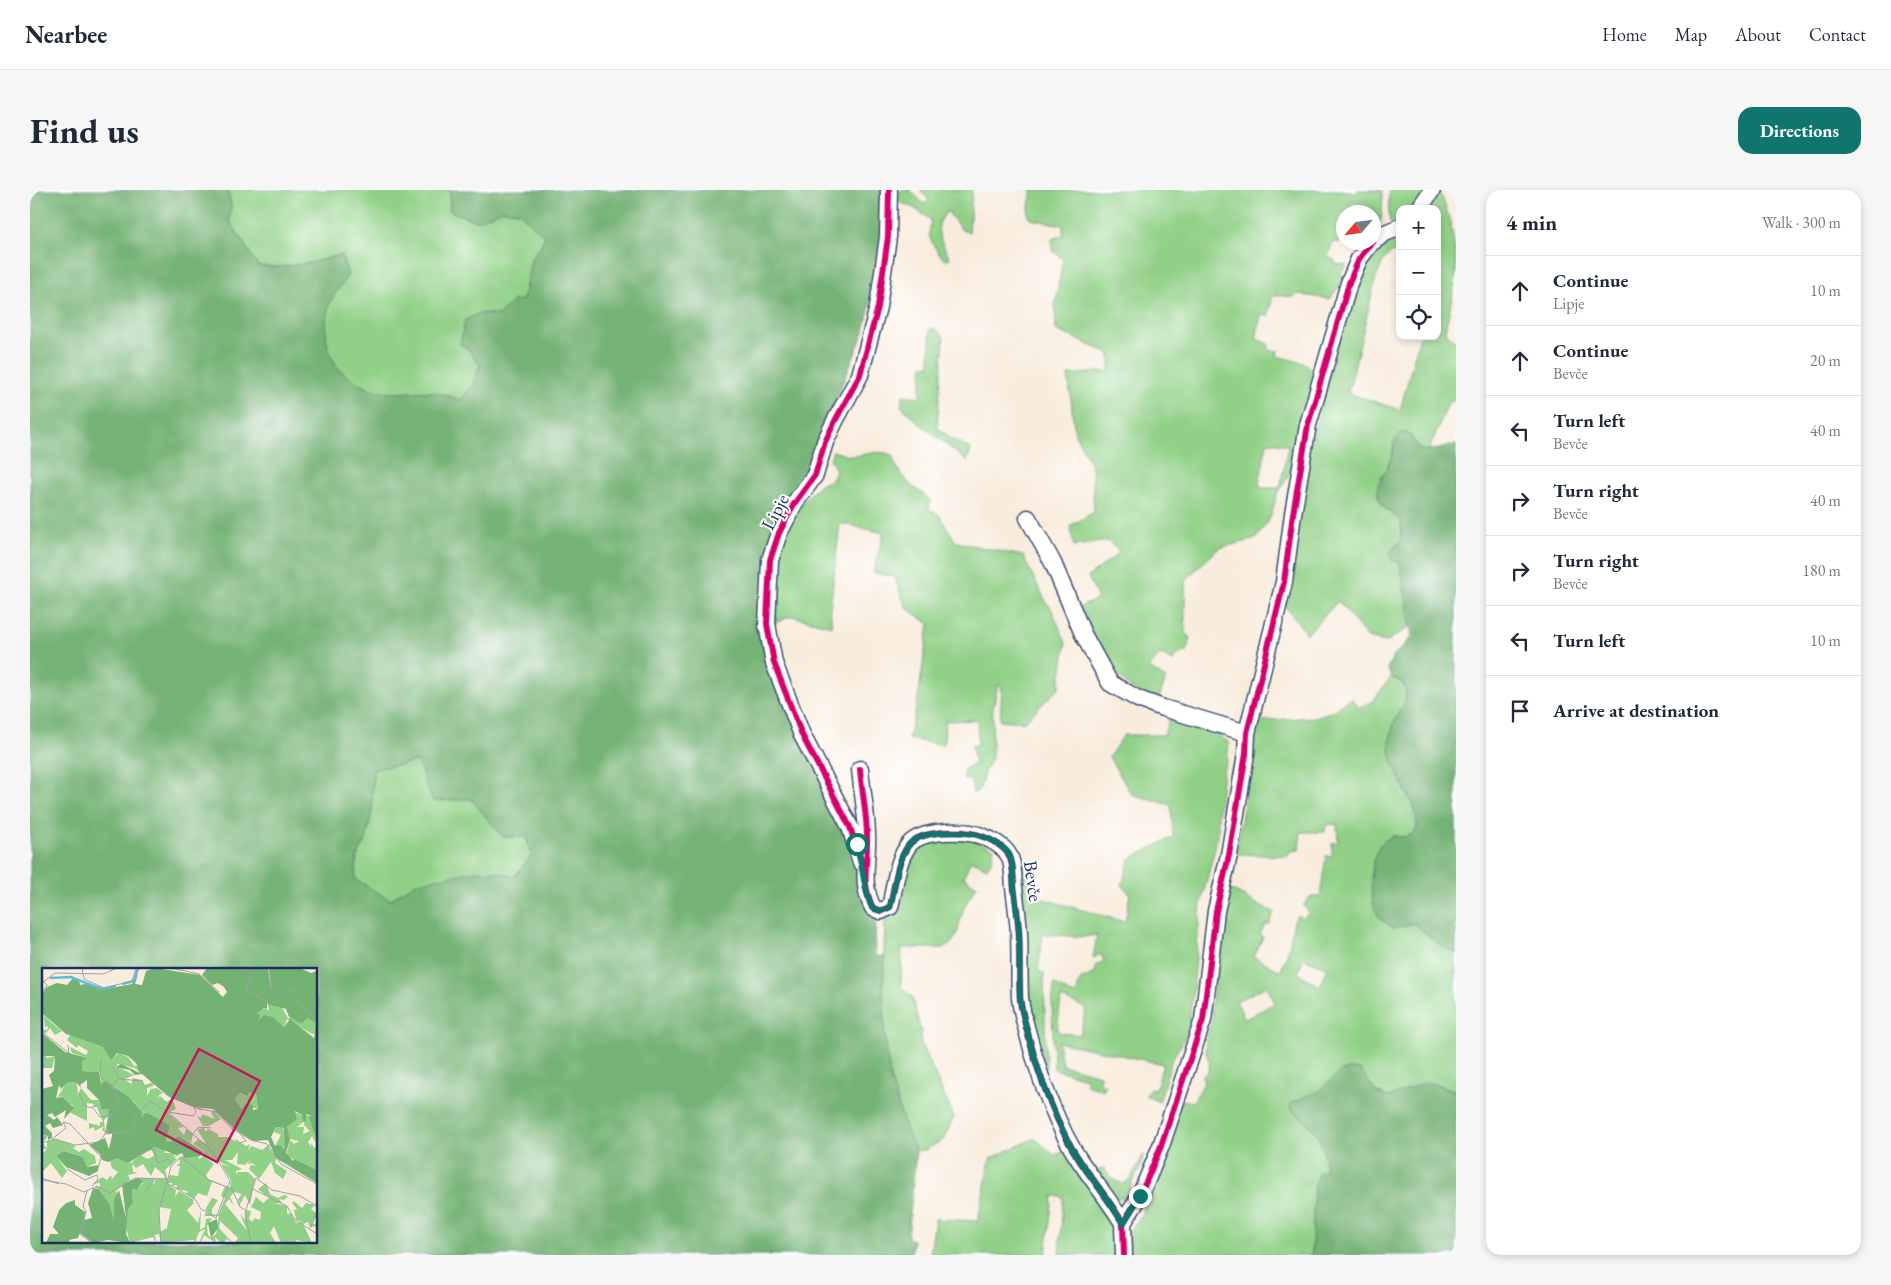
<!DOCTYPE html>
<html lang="en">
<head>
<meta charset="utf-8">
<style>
  :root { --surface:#fff; --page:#f6f6f7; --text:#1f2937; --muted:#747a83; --line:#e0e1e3; --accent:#0f766e }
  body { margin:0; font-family:"EB Garamond",serif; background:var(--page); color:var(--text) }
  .controls { position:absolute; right:15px; top:15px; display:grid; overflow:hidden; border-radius:10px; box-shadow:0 2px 8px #0003 }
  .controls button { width:45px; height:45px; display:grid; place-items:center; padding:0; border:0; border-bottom:1px solid var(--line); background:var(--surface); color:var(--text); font:25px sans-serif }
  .compass { position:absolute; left:1306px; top:15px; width:45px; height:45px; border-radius:50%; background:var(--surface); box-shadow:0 2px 8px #0003; rotate:242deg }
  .stop { position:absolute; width:15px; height:15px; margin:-11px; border:4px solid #0f766e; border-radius:50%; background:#fff }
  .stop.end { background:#0f766e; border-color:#fff; box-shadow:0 1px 5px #0008 }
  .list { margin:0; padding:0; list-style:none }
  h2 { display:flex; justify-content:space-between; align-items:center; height:65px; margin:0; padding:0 20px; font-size:21px }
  h2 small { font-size:16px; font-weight:400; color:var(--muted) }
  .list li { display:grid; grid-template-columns:32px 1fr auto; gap:15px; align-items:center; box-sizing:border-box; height:70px; padding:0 20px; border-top:1px solid var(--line) }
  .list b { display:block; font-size:19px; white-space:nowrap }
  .list p { margin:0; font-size:16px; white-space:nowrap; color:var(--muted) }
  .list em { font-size:16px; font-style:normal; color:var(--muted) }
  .icon { flex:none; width:28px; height:28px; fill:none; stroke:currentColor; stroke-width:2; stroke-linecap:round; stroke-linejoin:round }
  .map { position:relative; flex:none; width:1426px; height:1065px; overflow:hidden; border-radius:15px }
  header { display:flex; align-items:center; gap:30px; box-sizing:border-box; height:70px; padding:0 25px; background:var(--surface); border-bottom:1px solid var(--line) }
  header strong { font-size:24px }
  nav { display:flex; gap:28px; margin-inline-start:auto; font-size:18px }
  .intro { display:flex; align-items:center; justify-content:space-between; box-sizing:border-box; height:120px; padding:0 30px }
  h1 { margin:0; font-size:35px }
  .button { padding:12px 22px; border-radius:15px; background:var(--accent); color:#fff; font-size:18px; font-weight:700 }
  main { display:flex; gap:30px; padding:0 30px }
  aside { flex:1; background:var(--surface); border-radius:15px; box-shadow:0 2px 8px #0003 }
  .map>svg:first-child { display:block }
  .green { fill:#91d087; stroke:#568072; fill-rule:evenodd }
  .forest { fill:#74b274; stroke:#487069; fill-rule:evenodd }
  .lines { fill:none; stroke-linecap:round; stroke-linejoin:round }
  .minor-casing { stroke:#3c4b71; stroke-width:19 }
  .minor { stroke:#fff; stroke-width:16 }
  .cycleway-casing { stroke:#fff; stroke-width:9 }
  .cycleway { stroke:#d6006c; stroke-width:6 }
  .route { stroke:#0f766e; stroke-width:6 }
  .labels { text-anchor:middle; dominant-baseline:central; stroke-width:4; stroke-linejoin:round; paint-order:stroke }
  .street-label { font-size:19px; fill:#1b2f5e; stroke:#fff }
  .inset-river { fill:none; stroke:#5fbbdd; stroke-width:2.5 }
  .inset-road { fill:none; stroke:#a0a0aa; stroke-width:1 }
  .view { fill:#c2185b; fill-opacity:0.15; stroke:#c2185b; stroke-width:2.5 }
  .inset-edge { fill:none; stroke:#1b2f5e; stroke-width:2.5 }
</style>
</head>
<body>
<header>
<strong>Nearbee</strong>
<nav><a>Home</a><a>Map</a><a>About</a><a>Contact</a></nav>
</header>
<div class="intro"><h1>Find us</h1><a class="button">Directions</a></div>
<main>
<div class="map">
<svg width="1426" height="1065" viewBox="0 0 1426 1065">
  <rect width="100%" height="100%" fill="#fff"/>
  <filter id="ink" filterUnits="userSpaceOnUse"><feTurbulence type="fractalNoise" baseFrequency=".02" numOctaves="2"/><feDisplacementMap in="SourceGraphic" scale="10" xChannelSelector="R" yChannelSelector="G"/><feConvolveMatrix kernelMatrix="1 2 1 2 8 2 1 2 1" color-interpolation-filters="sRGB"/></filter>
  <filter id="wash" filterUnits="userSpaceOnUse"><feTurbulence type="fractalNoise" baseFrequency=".0096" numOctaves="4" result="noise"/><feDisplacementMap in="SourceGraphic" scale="20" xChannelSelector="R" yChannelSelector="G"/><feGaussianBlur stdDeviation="1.12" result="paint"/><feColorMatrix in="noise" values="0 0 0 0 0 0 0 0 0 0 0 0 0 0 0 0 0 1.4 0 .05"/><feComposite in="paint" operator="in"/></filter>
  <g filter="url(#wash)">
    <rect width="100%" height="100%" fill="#f8ecdc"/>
    <path class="green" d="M198 0H420V21L446 31 473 20 489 22 515 47 510 57 502 66 493 110 482 111 469 125 449 123 430 154 438 159 450 175 443 195 431 210C421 207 409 202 398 202 382 201 365 205 349 201 306 190 289 161 298 118 301 107 312 95 318 85L311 65C281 73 259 79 228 76L199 30 201 16Z
      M873 0H880L894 14 899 10 891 2V0H942L939 42 931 39 917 21C901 40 911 50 920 68L915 70C910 66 908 63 905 57 897 45 899 44 901 30L884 18 864 10 869 2Z
      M1002 0H1314L1326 4 1328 0H1352C1352 14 1355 31 1344 41V22H1314L1313 51 1302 53 1298 68 1305 70V74L1316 75 1315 79 1310 82 1311 85 1316 86 1300 109 1266 104 1263 107 1243 105 1238 126 1231 125 1226 149 1239 154 1238 160 1248 161 1247 166 1277 174 1286 185 1264 276 1247 305 1240 328 1226 349 1189 358 1155 390V443L1161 448 1156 461 1146 466 1143 471 1130 464 1119 478 1136 489 1128 511C1122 508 1113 506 1107 502 1085 489 1071 464 1061 441 1057 432 1056 424 1050 417L1068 409 1058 387 1089 363 1079 351 1044 356 1040 336 1064 322 1062 276 1045 244 1038 185 1080 181V164L1026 140 1025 116 1033 69 1022 60V49L1033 45V35L1000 29 998 22ZM1240 252 1258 255 1250 298H1231L1229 294 1237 253Z
      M1359 0H1385L1394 3 1383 19H1370V32L1362 36C1356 26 1360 12 1359 0Z
      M1408 0C1421 23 1426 57 1426 83 1424 102 1419 122 1415 141L1426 152V211H1419L1399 260 1391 261 1378 243 1364 249 1362 267 1349 293 1348 308 1355 319 1371 330 1370 372 1381 432 1379 437 1356 452 1338 448 1308 411 1277 444 1255 416 1268 298 1319 112 1336 72 1350 55 1370 43V61L1360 63 1353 71 1345 91 1318 203 1370 220 1390 146H1407V19H1393Z
      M900 139H906L914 147 907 237 919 247 941 259 937 271 889 233 871 216 873 205 890 207 893 176 900 175Z
      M803 261C810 263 816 266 823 266 837 265 848 259 862 265 865 277 874 291 885 298 891 303 895 304 900 311L899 319 909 325 926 352 993 366 1016 412 1021 418 1036 453 1029 498 994 532 970 530 972 497 968 495 963 518 962 568 955 580 950 598 947 602 943 603 941 590H934V579L945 574 942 556 948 555 947 530 915 531 914 555 878 549 887 515 899 434 876 417 864 386 843 383 854 343 810 333 800 419 802 436 761 426 741 435 746 364 771 314 788 296 803 289 806 280 800 269Z
      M1361 487 1373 493 1376 502 1375 513 1369 522 1360 561 1371 593 1384 615 1387 638 1384 643 1375 647 1363 646 1384 733 1405 751 1426 764V901L1407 894 1359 907 1347 903 1330 880 1320 879 1311 882 1289 901 1262 913 1261 919 1275 930 1284 939 1293 956 1296 979 1284 1000 1282 1061 1281 1065H1099V1041L1112 1025 1151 910 1163 912 1174 893 1172 886 1178 882 1180 873C1170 854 1180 844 1183 824L1180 821 1187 775 1191 768 1190 732 1195 701C1207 698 1215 708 1225 713 1231 717 1237 719 1244 722L1239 734H1235L1230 745 1233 747 1224 767 1251 781 1259 758 1264 731 1267 725 1273 728 1279 722 1273 716 1280 707H1290L1296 666H1302V653L1308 652 1307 634 1296 635 1295 642H1271L1269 660 1260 661 1258 666 1206 664 1223 552 1228 531 1284 527 1301 522 1321 508 1329 518 1343 511ZM1274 768 1298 778 1290 796 1268 783ZM1237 796 1245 813 1215 829 1206 811Z
      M1140 527 1184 541 1199 553 1197 571 1193 581 1188 627V646L1171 713 1162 811 1157 845 1142 869 1129 912 1116 906 1120 898 1126 899 1133 874 1028 852 1032 875 1070 885 1069 893 1075 895 1073 900 1056 894V888L1024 879 1022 816 1024 794 1039 803 1046 805 1050 790 1065 783 1066 775 1074 771 1071 764 1063 768 1067 745 1054 747 1013 744 1008 781 1014 783 1016 878 997 819 989 686 991 681 995 680 1003 706 1095 732 1100 704 1092 695 1100 669 1143 647 1141 615 1101 604 1079 567 1094 545H1134ZM1031 808 1056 818 1050 845 1033 843 1027 841Z
      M387 570 403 611 441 609 473 647H496L502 665 484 687 467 682 448 681 434 683 374 700 360 710 325 689 327 667 336 650 342 621 343 580Z
      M934 647 964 658 962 670 957 678 941 670 933 687 947 696C941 704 936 712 933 721 928 734 929 755 912 758H872L871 797 882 806 891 842V854L924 927 913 950 895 960 886 961 875 938 860 887 855 849 853 800 855 727 877 663 896 648Z
      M1005 948 1024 965 1040 960 1085 1028 1091 1065H1029L1033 1011 1031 1006H1023L1016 1065H900L905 1029 948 1031 960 969Z
      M1114 964 1109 981 1103 990 1099 1002 1095 1006 1084 1010 1062 983 1074 978C1079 987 1084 991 1094 994L1101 987Z"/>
    <path class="forest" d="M0 0H198L201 16 199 30 228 76C259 79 281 73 311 65L318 85C312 95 301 107 298 118 289 161 306 190 349 201 365 205 382 201 398 202 409 202 421 207 431 210L443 195 450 175 438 159 430 154 435 130 449 123 469 125 482 111 493 110 502 66 510 57 515 47 489 22 473 20 446 31 420 21V0H852L853 27 842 106 834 142 775 283 765 303 731 416 846 726 845 766 855 767 853 800 855 849 860 887 875 938 886 961 878 1048 883 1050 881 1065H0ZM387 571 403 611 441 609 473 647H496L502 665 484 687 467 682 448 681 434 683 386 693 360 710 325 689 327 667 336 650 342 621 343 580ZM14 779H286V1051H14Z
      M1370 243H1378L1391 261 1409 259 1426 254V764L1404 751 1384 733 1364 738C1360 735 1355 733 1351 729 1337 715 1339 671 1350 655 1353 651 1358 649 1363 646 1370 647 1383 649 1387 639 1393 617 1361 584 1360 559 1359 547 1363 532 1369 522 1370 519 1374 516 1375 512 1377 506 1375 499 1373 493L1361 487 1357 478 1365 464 1382 447 1370 372 1362 371 1360 362 1371 350V330C1359 321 1342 312 1349 293 1352 285 1359 277 1361 268 1365 258 1363 251 1370 243Z
      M1320 879 1330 880 1347 903 1359 907 1397 892 1426 901V1065H1281L1282 1061 1284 1000 1288 983 1296 979C1292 946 1287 939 1260 919L1261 913 1289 901 1311 881Z"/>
  </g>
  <g filter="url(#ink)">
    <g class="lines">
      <g class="minor-casing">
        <path id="minor" d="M1389 19 1402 0
          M1344 51 1355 43 1370 37
          M998 328 1023 373 1053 444 1080 493 1108 509 1133 518 1217 543
          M830 579C832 603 838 629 837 653 837 678 831 694 843 718L851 721 860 717C865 697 866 673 878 656 890 639 936 639 954 647 962 650 974 657 978 664 984 673 983 688 984 698 986 713 988 728 989 743 990 765 989 786 990 808 991 821 996 836 999 848 1009 886 1028 939 1050 971 1064 992 1080 1011 1093 1033
          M831 672 820 637 772 545 744 473 737 434 740 370 749 343 764 314 785 285 795 252 805 231 830 185 848 117 858 47 859 0
          M1094 1065 1093 1033 1110 1006 1131 956 1173 830 1186 721 1199 665 1216 564 1217 543 1254 392 1263 324 1278 235 1319 93 1329 69 1342 52"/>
      </g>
      <use href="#minor" class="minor"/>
      <g class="cycleway-casing">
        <path id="cycleway" d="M830 579C832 603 838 629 837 653 837 678 831 694 843 718L851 721 860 717C865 697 866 673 878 656 890 639 936 639 954 647 962 650 974 657 978 664 984 673 983 688 984 698 986 713 988 728 989 743 990 765 989 786 990 808 991 821 996 836 999 848 1009 886 1028 939 1050 971 1064 992 1080 1011 1093 1033
          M832 674 820 637 772 545 744 473 737 434 740 370 749 343 764 314 785 285 795 252 805 231 830 185 848 117 858 47 859 0
          M1094 1065 1093 1033 1110 1006 1131 956 1173 830 1186 721 1199 665 1216 564 1217 543 1254 392 1263 324 1278 235 1319 93 1329 69 1342 52"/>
      </g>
      <use href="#cycleway" class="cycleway"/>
    </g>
  </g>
  <g class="lines" filter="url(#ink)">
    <path class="route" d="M827 654C832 675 834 700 842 718L851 721 860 717C865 697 866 673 878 656 890 639 936 640 954 647 962 650 974 657 979 664 984 673 983 688 984 698 986 713 988 728 989 743 990 765 989 786 990 808 991 821 996 836 999 848 1009 886 1028 939 1050 971 1064 992 1080 1011 1093 1034L1110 1006"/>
  </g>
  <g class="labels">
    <g class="street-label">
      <text transform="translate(745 322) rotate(-62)">Lipje</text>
      <text transform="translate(1003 691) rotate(82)">Bevče</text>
    </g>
  </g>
  <g transform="translate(12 778)">
    <rect width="275" height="275" fill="#f8ecdc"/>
    <path d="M227 37 240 40 246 50H254L260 56 265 50 274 54V65L270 66 245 51 242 59 230 49 222 48 220 52 217 51 215 46 220 40 227 42ZM2 47 10 55 20 63 13 67 8 60 3 66 0 62H5L6 58 3 59ZM28 67 61 79 69 93 76 85 86 89 92 98H96L98 105 93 100 76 96 74 98 92 107 83 111 89 116 91 110 100 112 103 117 112 114 111 118 105 120V128L109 121 115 120 121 125 117 127 115 130 118 128 125 134 130 130 134 141 126 145 142 159 136 160 142 167 144 161 151 166 149 175 137 168 128 174 124 173 128 157 104 144 99 149 92 134 72 119 59 117 58 104 40 103V93L46 90 30 85 28 79 44 87 46 83 36 77 35 80 25 72ZM0 83 5 90 13 88 10 100H0ZM25 114 35 115 36 127 39 120 49 132H57L61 148 60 141H67V147L62 152 63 164 60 162 62 158 53 163 52 159 47 161V155L58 158V154H61L55 139H50L52 136 45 135V153L27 144 31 137 24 136 19 128 15 130ZM207 123 214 126 216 141 206 138 200 141 193 131 198 125 204 128ZM171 142 179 151 167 158H161L155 148 159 150 160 146 173 151 169 145ZM253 144 261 148V154L255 159H262L261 166 268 163 262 157 263 147 270 148 275 177 270 168 266 174 269 179V175L272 180 275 178V202L244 188 248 172 252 176 257 173 248 171 245 160 249 153 255 150ZM234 159 241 160 243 164V182L233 178 239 167 232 164ZM162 160 164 164 166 161 176 166V169H186L195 174 192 170 204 178 208 176 206 183 209 178 220 182 228 176 227 181 235 189 233 195 245 203 241 211 233 205 229 194 217 211 207 201 209 197 214 198 210 195 205 196 209 190 203 197 195 196 196 184 190 192H183L200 201 194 203V207L196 204H206L213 211 208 237 203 227 197 238 196 231 200 226 192 224 188 229 192 238 187 231 183 236 202 259 205 262 198 246 203 252 204 242 209 243 207 251 211 254 212 250 218 252 219 244 209 239 214 229 221 235 227 230 216 221 224 215 228 226 236 230 242 227 246 228 242 232 237 231 240 235H232L245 238V246L249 245 254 255 260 254 254 252 252 242 255 241 250 235 252 233 260 240 264 235 273 237 269 241 275 246 270 255 275 257V262V258L268 259 266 254 261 256 270 275 254 272 253 275H239L232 258 228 265 234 275H193L196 270 178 253 177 260 191 275 185 271 182 274 186 275H179L173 269 174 275 162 267 160 272 157 275 163 261 157 264 153 275 152 272 119 275 117 266 113 267 114 275 111 269 88 275 84 260 86 241 91 235 90 221 95 222 101 215 96 210H112L111 218 114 211H123L122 207 113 199 109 208 101 196 94 200 90 196 91 204 96 205 86 207 88 212 72 224 75 223 72 252 67 235 53 218 58 219V215L51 216 60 209 65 212 69 207 70 211 76 204 70 200 68 193 75 189 89 195 98 187 106 191 112 188 109 181 113 179 124 181 122 185H134L131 189 140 185 132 190 135 191 123 202 126 212 128 207 136 208 138 198H134L138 195 137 189 156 188 157 191 162 188V183L151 176 156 171 164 176 155 161ZM167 189 189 199 179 196 189 212 188 220 166 211 164 207 172 196 164 190ZM170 214 183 218 179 228 183 230 176 247 170 246V241L168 244 176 232 165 228ZM125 215H130V218L135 217 134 221 146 223 144 226 152 231 156 225 170 230 163 242 168 246 163 245V248H177L174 266 169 270 166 267 165 258 170 250 164 251 163 259 158 262 159 242 156 255 145 242 153 234 150 235 152 232 137 223 133 229 134 222ZM117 239 129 241 125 260 118 264ZM0 166 6 168 1 175 5 181V173L13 171 34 178 31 180 37 184 42 181 53 188 54 195 45 199 41 189 23 183 14 188 25 203 20 210 9 195 0 204V186L5 181H0Z" fill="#91d087" fill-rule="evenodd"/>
    <path d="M113 0 158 7 181 29 185 24 182 19 176 15 170 17 160 7 165 0H226L229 21 227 0H258L269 5 275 3V173L267 149 270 148 264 146V153L261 154 260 147 253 143 255 151 245 159 248 171 244 185 251 193 252 191 275 202V215L234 190 226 172 211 173 191 160 171 141 151 139 127 129 100 106 93 107 88 102 74 99 79 96 98 105 94 95 86 88 75 85 69 93 61 79 24 66 0 45V26L5 19 15 15 25 17 31 10 37 12 38 17 43 16 41 13 64 21 90 16 96 6 93 16 100 17 104 3ZM225 34 227 37 244 41 247 49 260 56 265 50 274 55 272 70 248 51 242 59 231 49 222 47 217 52 218 47 215 46 221 40 225 41ZM207 124 214 126 216 141 211 142V137L204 136 200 141 193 131 198 125 205 128ZM234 159 242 160 243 182 238 177 233 178 229 169ZM0 65 23 84 46 90 40 93V103L57 104 59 117 63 113 88 130 100 145 99 149 104 144 128 157 124 173 128 174 137 168 162 184 158 188 142 190 140 185 135 187 113 179 86 195 75 190 66 194 60 192 58 186 47 177 63 170 67 181 70 168V165H64L67 141H60L61 148 57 132 45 120V112L38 117 40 121 35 115 26 114 19 121 17 117 14 130 20 129 32 140 22 151 24 142 13 149 10 145 5 147 12 152 15 149 21 157 11 160 8 155 3 158 10 165V170L6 172V168L0 166V121L11 118 7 107 12 103 13 91 12 88H1ZM22 183 41 189 45 199 57 197 56 203 47 208 24 199 14 188ZM96 210 101 213 95 222 90 221 91 235 86 241 84 266 88 275 66 272 51 275 38 265 36 270 27 272 28 275H4L8 266H17L11 259 17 242 24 235 33 232V237L43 244 42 252 50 250 46 235 51 220 56 221 67 235 72 252V231L77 222 84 250 80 216ZM175 251 176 260 169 270 166 255Z" fill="#74b274" fill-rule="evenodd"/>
    <path class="inset-river" d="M8 10 29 9 59 21 74 18M80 16 92 13 96 0"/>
    <path class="inset-road" d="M40 0 42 11 62 20 90 13 94 0M129 0 157 6 177 24M180 0 206 2 209 7 204 22 225 33 228 42M227 0 230 21 239 27 248 21 253 23 255 33 275 53M0 12 5 17 0 25M0 15 13 5 61 6 75 0M0 64 27 85 26 77M59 92 58 108 70 117M77 111 101 113M37 124 42 138 51 140 58 149 67 148M154 140 174 144 189 160 209 172 225 176 239 196 275 216M126 144 151 148 154 144 152 139 160 142M67 148 79 138 70 118 77 110 71 99M63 166 91 163 93 148 108 133 126 144 171 184 188 213 174 250 159 241 153 231 125 215M150 166 157 159 169 160M10 171 24 160 21 154 28 156 59 189 57 197M0 175 13 171 33 177 57 174 63 166 67 148M197 175 204 173 197 164M95 189 100 184 112 181 116 195 126 191 130 196M25 201 43 212 55 207 56 211 50 218M0 210 17 216M126 211 129 198 139 189 167 212 190 221 198 239 203 242M0 212 24 216 42 224 55 218 68 225 93 210 126 211 117 242 119 275M211 221 245 238 253 252 275 266M45 223 41 238 44 244 38 266 50 275M101 226 113 211M268 260 275 246M209 275 203 245 214 210 230 222 258 228 275 238"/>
    <path class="view" d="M157 81 218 113 175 194 114 162Z"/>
    <rect width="275" height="275" class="inset-edge"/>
  </g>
</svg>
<div class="controls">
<button>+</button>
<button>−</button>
<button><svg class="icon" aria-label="locate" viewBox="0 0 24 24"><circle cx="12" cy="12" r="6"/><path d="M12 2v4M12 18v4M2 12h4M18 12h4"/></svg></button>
</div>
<svg class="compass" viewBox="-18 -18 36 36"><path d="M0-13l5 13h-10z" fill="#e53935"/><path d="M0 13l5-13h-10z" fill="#747a83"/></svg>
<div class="stop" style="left:827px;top:654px"></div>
<div class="stop end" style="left:1110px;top:1006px"></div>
</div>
<aside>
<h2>4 min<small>Walk · 300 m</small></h2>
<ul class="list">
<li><svg class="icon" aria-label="ahead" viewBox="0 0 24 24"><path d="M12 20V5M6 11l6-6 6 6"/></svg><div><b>Continue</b><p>Lipje</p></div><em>10 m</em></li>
<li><svg class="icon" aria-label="ahead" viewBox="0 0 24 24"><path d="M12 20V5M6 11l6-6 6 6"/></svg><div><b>Continue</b><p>Bevče</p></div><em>20 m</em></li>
<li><svg class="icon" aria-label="left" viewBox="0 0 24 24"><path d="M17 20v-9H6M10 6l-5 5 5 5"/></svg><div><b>Turn left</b><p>Bevče</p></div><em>40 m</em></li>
<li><svg class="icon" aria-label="right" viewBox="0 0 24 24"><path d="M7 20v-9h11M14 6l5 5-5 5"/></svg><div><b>Turn right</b><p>Bevče</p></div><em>40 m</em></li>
<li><svg class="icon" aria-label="right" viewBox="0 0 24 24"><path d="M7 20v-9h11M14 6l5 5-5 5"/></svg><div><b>Turn right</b><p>Bevče</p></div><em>180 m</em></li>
<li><svg class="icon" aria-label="left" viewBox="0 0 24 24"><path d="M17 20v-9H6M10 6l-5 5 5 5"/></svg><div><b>Turn left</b></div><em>10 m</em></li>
<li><svg class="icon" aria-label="arrive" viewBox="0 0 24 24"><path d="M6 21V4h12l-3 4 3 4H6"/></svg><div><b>Arrive at destination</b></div></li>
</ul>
</aside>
</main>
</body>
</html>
